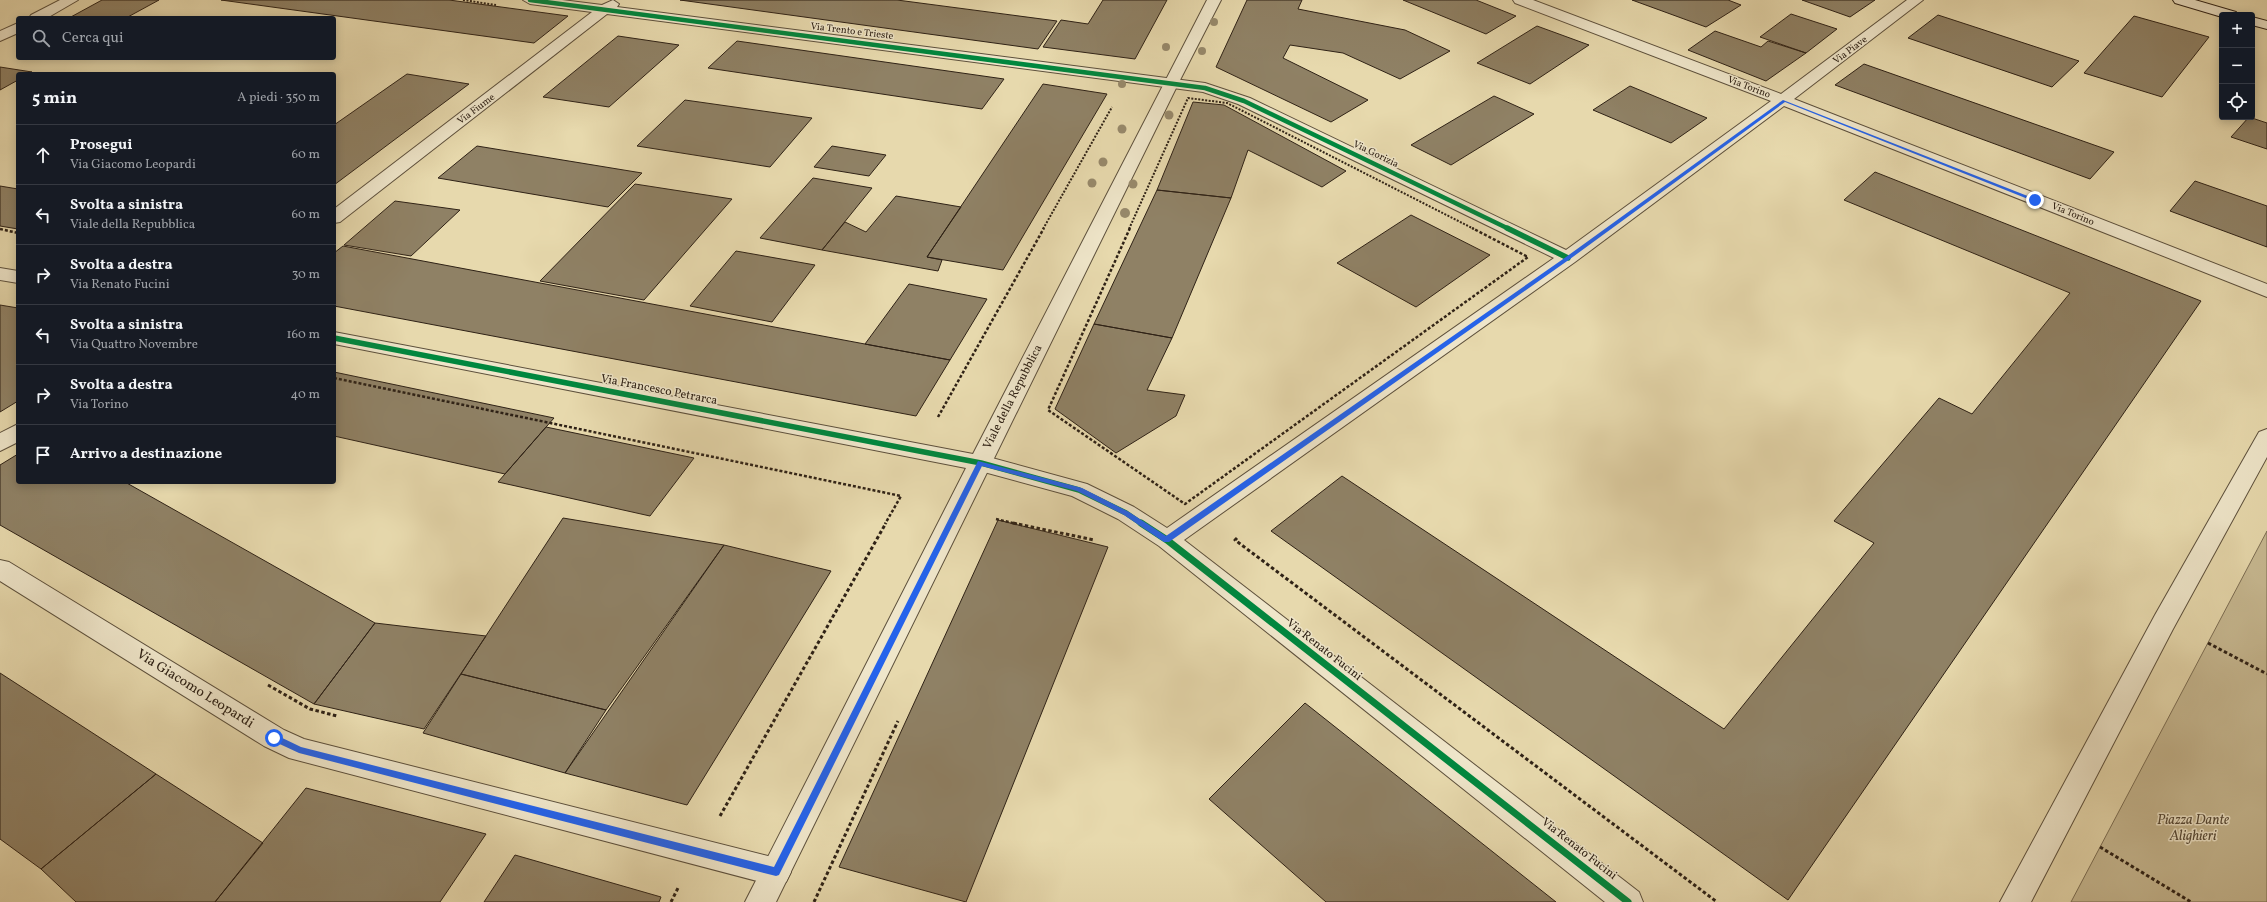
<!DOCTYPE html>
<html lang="it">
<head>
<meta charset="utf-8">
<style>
  :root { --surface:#171b24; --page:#20242c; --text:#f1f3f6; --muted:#9ea1a6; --line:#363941 }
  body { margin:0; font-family:Vollkorn,serif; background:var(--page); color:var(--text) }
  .controls { position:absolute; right:12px; top:12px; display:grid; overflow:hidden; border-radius:4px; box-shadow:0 2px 10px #0003 }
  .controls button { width:36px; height:36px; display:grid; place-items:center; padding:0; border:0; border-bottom:1px solid var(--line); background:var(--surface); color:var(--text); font:20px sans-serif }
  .stop { position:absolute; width:12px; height:12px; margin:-9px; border:3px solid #2563eb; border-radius:50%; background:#fff }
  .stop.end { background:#2563eb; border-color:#fff; box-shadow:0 1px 4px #0008 }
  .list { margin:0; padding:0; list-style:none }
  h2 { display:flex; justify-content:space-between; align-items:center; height:52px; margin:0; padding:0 16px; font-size:17px }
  h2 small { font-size:13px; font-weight:400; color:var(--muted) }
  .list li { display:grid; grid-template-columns:26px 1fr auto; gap:12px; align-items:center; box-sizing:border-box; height:60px; padding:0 16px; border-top:1px solid var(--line) }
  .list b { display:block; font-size:15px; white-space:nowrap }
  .list p { margin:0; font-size:13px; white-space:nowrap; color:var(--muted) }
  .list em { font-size:13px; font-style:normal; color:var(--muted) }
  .icon { flex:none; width:22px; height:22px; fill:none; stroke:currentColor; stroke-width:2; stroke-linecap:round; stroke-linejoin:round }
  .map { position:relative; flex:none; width:2267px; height:902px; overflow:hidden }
  .search { position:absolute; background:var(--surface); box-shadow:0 2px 10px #0003; left:16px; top:16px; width:320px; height:44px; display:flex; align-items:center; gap:10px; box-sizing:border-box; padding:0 14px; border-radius:4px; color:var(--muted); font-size:15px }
  .panel { position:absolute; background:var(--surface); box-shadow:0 2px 10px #0003; left:16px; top:72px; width:320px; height:412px; border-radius:4px }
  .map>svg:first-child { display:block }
  .green { fill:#c8ba93; stroke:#7c6e54 }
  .building { fill:#8f8165; stroke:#2f2216 }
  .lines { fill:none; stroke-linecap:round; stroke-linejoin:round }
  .service-casing { stroke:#5d503c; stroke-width:2 }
  .minor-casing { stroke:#5d503c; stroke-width:2 }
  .tertiary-casing { stroke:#5d503c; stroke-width:2 }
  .secondary-casing { stroke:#2f2216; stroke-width:2 }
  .path-far2 { stroke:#2f2216; stroke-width:2; stroke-dasharray:2 1.5; stroke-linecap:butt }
  .path-far1 { stroke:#2f2216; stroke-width:2.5; stroke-dasharray:3 2; stroke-linecap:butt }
  .path { stroke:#2f2216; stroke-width:3; stroke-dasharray:3.5 2.5; stroke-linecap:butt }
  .service { fill:#efe6ca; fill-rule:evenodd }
  .minor { fill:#efe6ca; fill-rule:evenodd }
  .tertiary { fill:#efe6ca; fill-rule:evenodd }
  .secondary { fill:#efe6ca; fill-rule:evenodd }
  .cycleway-far2-casing { stroke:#efe6ca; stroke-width:6 }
  .cycleway-far1-casing { stroke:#efe6ca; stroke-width:8 }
  .cycleway-casing { stroke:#efe6ca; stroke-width:10 }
  .cycleway-far2 { stroke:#00873e; stroke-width:4.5 }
  .cycleway-far1 { stroke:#00873e; stroke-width:5.5 }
  .cycleway { stroke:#00873e; stroke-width:7 }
  .tree { fill:#97896b }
  .route { fill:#2563eb }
  .labels { text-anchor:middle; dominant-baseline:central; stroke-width:3; stroke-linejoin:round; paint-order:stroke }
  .far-street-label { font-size:10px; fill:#2f2216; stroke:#efe6ca }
  .street-label { font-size:12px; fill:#2f2216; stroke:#efe6ca }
  .near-street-label { font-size:14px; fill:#2f2216; stroke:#efe6ca }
  .near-park-label { font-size:14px; font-style:italic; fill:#554835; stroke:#efe6ca }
</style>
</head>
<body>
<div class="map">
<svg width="2267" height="902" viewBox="0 0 2267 902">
  <rect width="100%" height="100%" fill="#e7d9ad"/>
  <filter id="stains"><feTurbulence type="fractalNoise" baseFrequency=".005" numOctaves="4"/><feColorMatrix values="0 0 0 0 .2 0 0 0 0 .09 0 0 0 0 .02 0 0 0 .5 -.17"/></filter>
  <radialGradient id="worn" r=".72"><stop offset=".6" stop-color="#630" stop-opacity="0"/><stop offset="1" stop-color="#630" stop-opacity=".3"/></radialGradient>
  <path class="green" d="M2267 531V902H2071Z"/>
  <path class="building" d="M102 0H159L126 18H69Z
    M221 0H449L568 16 534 43Z
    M680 0H897L1057 21 1038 49Z
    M1103 0H1167L1135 59 1043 47 1061 20 1088 24Z
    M1247 0H1302L1298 9 1405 30 1450 51 1400 79 1343 53 1290 45 1283 58 1368 100 1331 122 1216 67Z
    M1403 0H1476L1516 16 1486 34Z
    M1632 0H1728L1741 5 1706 27Z
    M1802 0H1875L1850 17Z
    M1791 14 1837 29 1806 53 1760 37Z
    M1938 15 2079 61 2052 87 1908 38Z
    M2134 16 2209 37 2162 97 2084 73Z
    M1537 26 1589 45 1530 84 1477 63Z
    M1715 31 1761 47 1768 41 1806 53 1766 81 1688 50Z
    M618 36 679 45 609 107 543 97Z
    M737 41 1004 79 982 109 708 68Z
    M1864 64 2114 152 2090 179 1835 85Z
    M0 67 32 72 18 74V80L0 90Z
    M407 74 469 84 334 185V125Z
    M1043 84 1107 94 1003 270 927 257Z
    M1630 86 1707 118 1671 143 1593 110Z
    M1494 96 1534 114 1451 165 1411 145Z
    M685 100 812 118 770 167 637 146Z
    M1193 102 1224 105 1346 171 1322 187 1248 150 1231 198 1157 190Z
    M2249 117 2267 123V149L2231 137Z
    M477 146 642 173 608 207 438 178Z
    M832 146 886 155 869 176 814 167Z
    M1875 172 2201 301 1788 900 1271 531 1342 476 1724 729 1874 543 1834 521 1939 398 1972 414 2070 293 1844 200Z
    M813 178 872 188 822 250 760 238Z
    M2195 181 2267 206V247L2170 211Z
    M635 184 732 199 644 300 540 281Z
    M0 186 18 189V229L0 226Z
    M1157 190 1231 198 1172 338 1094 324Z
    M896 196 961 207 927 257 942 260 938 271 822 250 845 222 866 232Z
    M395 201 460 210 411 256 344 245Z
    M1411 215 1490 255 1416 307 1337 263Z
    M343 246 950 360 916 416 334 306V253Z
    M736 251 815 265 772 322 690 306Z
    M909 284 987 299 950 360 865 344Z
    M0 305 18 308V401L0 412Z
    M1094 324 1172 338 1147 390 1185 395 1176 416 1116 453 1055 409Z
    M334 372 554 418 505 474 334 436Z
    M546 427 694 458 650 516 498 482Z
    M18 454V482H125L375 623 314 704 0 525V465Z
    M563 518 724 545 606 710 461 674Z
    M998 520 1108 547 966 902 839 867Z
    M724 545 831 571 687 805 565 773Z
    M375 623 486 636 424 729 314 704Z
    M0 673 156 774 41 869 0 839Z
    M461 674 606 710 565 773 423 733Z
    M1305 703 1556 902H1326L1209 799Z
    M156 774 263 843 215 902H76L41 869Z
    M306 788 486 834 440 902H215Z
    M515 855 661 897 659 902H484Z"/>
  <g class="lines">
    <g class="service-casing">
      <path id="service" d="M2267 429V457L2173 629 2031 902H2000L2155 615 2259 432Z"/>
    </g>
    <g class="minor-casing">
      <path id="minor" d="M60 0H78L47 18H29L31 15Z
        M523 0H562L602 5 613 0 619 4 617 7 1205 83 1250 98 1566 250 1771 101 1515 3 1513 0H1533L1781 94 1907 0H1923L1794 99 2267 284V297L1784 106 1575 262 1184 540 1639 892 1643 902H1605L1159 546 1118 519 1072 496 973 469 970 463 973 457 981 455 1087 484 1134 507 1167 528 1554 258 1238 104 1203 92 607 14 340 222 334 223V209L592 12 530 4Z
        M18 23V33L0 41V31Z
        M18 424V442L0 451V433Z
        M0 560 9 562 284 730 304 739 776 858 786 862 791 872 786 882 776 886 289 758 264 746 0 581Z"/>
    </g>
    <g class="tertiary-casing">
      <path id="tertiary" d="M1207 0H1221L1179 82 776 902H745L966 468 334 344V332L973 454Z
        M0 268 18 271V283L0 280Z"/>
    </g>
    <g class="secondary-casing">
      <path id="secondary" d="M2173 0H2195L2236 12 2238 15H2222V17L2175 3Z
        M2252 17 2267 21V29L2252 25Z"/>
    </g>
    <path class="path-far2" d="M463 0 496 5
      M1043 229 1112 107
      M1129 229 1188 98 1227 103 1474 229"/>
    <path class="path-far1" d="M1130 228 1048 410 1185 504 1528 257 1472 228
      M0 229 18 233
      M334 378 901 496 885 524
      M938 417 1044 228
      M996 519 1017 524"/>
    <path class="path" d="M1013 523 1094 540
      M1237 538 1235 540 1717 902
      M2208 643 2267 674
      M268 685 310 709 337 716
      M720 816 886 523
      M2100 847 2191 902
      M671 902 678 888
      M814 902 898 721"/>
    <use href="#service" class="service"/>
    <use href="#minor" class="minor"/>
    <use href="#tertiary" class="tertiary"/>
    <use href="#secondary" class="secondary"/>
    <g class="cycleway-far2-casing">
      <path id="cycleway-far2" d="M530 0 1205 88 1244 101 1509 229"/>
    </g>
    <g class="cycleway-far1-casing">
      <path id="cycleway-far1" d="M1507 228 1568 258
        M334 338 981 463 1079 490 1126 513 1142 524"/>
    </g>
    <g class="cycleway-casing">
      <path id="cycleway" d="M1141 523 1167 540 1628 902"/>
    </g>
    <use href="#cycleway-far2" class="cycleway-far2"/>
    <use href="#cycleway-far1" class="cycleway-far1"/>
    <use href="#cycleway" class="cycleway"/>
  </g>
  <g class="tree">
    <circle cx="1214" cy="22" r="4"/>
    <circle cx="1166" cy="47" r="4"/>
    <circle cx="1202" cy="51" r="4"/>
    <circle cx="1122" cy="84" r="4"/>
    <circle cx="1169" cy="115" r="4.5"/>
    <circle cx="1122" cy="129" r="4.5"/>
    <circle cx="1103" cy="162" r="4.5"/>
    <circle cx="1092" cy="183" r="4.5"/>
    <circle cx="1133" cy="184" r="4.5"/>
    <circle cx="1125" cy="213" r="5"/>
  </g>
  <path class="route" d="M1783 100 2038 200 2033 201 1785 102 1570 259 1169 542H1164L1124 515 1077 491 982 466 779 875 776 876 299 753 271 740 270 738 274 734 301 747 774 867 978 461 1082 488 1129 512 1166 536 1566 257Z"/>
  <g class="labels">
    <g class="far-street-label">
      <text transform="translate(852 31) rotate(7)">Via Trento e Trieste</text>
      <text transform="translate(1850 50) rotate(-37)">Via Piave</text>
      <text transform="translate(1749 87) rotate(21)">Via Torino</text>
      <text transform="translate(476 109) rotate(-37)">Via Fiume</text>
      <text transform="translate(1376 154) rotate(26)">Via Gorizia</text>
      <text transform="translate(2073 214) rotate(22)">Via Torino</text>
    </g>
    <g class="street-label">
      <text transform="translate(659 390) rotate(11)">Via Francesco Petrarca</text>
      <text transform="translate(1013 397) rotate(-63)">Viale della Repubblica</text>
      <text transform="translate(1324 650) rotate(38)">Via Renato Fucini</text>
      <text transform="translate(1579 849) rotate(38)">Via Renato Fucini</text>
    </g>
    <g class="near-street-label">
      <text transform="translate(195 689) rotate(32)">Via Giacomo Leopardi</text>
    </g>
    <g class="near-park-label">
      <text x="2193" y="820">Piazza Dante<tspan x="2193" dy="16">Alighieri</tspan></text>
    </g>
  </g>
  <rect width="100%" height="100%" filter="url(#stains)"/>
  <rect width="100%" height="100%" fill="url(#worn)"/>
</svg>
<div class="controls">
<button>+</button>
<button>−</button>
<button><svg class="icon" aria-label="locate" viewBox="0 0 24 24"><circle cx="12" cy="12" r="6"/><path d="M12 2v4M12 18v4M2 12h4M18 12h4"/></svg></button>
</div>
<div class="stop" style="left:274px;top:738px"></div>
<div class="stop end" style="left:2035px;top:200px"></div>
<div class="search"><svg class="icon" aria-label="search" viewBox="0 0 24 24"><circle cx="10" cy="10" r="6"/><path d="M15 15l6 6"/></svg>Cerca qui</div>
<section class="panel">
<h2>5 min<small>A piedi · 350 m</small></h2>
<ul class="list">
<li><svg class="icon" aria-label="ahead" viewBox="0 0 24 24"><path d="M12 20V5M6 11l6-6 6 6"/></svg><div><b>Prosegui</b><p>Via Giacomo Leopardi</p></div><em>60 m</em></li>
<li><svg class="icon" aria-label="left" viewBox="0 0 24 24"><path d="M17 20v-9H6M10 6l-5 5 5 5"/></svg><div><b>Svolta a sinistra</b><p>Viale della Repubblica</p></div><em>60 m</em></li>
<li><svg class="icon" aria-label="right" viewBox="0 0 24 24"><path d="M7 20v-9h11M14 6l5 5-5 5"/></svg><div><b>Svolta a destra</b><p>Via Renato Fucini</p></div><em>30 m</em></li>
<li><svg class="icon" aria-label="left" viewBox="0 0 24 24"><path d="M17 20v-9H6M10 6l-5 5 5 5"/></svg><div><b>Svolta a sinistra</b><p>Via Quattro Novembre</p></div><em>160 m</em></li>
<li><svg class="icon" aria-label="right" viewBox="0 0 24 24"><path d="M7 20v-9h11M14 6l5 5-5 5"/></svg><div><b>Svolta a destra</b><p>Via Torino</p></div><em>40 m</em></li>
<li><svg class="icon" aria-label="arrive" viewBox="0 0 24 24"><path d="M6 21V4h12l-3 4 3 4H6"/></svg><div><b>Arrivo a destinazione</b></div></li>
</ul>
</section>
</div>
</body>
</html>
